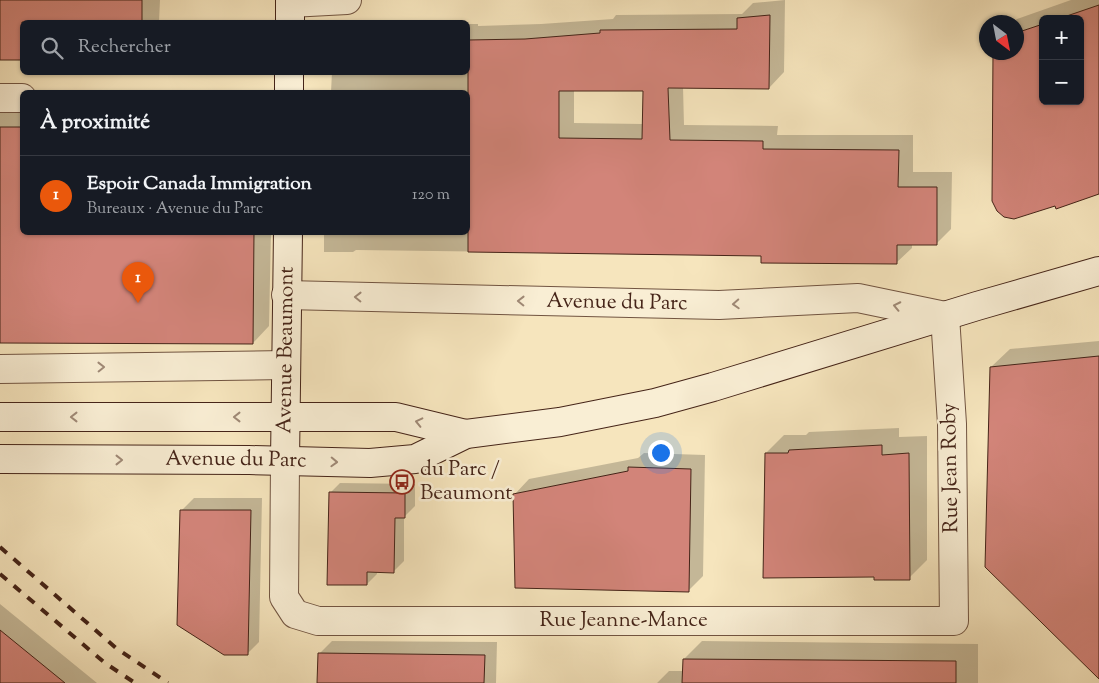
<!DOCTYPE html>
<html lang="fr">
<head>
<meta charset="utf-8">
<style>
  :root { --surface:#171b24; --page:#242831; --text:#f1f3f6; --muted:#9ea1a6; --line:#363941; --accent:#ea580c }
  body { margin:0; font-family:"Sorts Mill Goudy",serif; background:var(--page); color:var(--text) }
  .controls { position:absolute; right:15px; top:15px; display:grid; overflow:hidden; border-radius:8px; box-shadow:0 1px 4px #0004 }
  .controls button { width:45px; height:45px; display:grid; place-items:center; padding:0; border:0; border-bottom:1px solid var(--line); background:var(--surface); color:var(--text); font:25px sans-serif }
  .compass { position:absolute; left:979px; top:15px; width:45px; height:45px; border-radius:50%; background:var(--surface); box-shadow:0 1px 4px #0004; rotate:148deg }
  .you { position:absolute; left:660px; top:452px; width:18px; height:18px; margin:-12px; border:4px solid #fff; border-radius:50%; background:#1a73e8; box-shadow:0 0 0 8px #1a73e833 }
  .badge { display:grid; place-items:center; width:32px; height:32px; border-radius:50%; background:var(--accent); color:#fff; font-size:16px; font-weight:700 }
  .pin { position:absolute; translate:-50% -41px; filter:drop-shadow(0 1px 2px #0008) }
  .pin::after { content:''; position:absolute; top:26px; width:18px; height:15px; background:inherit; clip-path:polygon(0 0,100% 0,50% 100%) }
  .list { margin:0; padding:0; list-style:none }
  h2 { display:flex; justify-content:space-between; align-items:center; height:65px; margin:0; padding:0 20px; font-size:21px }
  h2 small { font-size:16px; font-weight:400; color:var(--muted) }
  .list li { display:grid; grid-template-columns:32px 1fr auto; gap:15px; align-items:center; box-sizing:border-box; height:80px; padding:0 20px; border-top:1px solid var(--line) }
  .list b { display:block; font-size:19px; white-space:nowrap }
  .list p { margin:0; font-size:16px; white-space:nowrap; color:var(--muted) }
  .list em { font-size:16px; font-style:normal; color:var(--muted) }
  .icon { flex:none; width:28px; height:28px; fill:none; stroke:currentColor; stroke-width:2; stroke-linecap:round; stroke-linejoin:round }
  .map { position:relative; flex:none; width:1099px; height:683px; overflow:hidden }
  .search { position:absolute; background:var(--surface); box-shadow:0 1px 4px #0004; left:20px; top:20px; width:450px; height:55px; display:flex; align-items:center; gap:12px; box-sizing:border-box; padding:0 18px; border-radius:8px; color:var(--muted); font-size:19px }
  .panel { position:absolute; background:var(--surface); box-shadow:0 1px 4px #0004; left:20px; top:90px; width:450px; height:145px; border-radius:8px }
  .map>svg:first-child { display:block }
  .shadow { fill:#0003; fill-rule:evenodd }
  .building { fill:#d28479; stroke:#452418; fill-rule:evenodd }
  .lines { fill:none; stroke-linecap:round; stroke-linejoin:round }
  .street-casing { stroke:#715441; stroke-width:30 }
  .secondary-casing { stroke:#452418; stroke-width:30 }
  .street { stroke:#f9eed4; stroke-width:28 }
  .secondary { stroke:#f9eed4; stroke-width:28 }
  .rail { stroke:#452418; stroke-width:4; stroke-dasharray:9 9; stroke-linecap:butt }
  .oneway { stroke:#9f8976 }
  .labels { text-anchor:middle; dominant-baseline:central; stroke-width:5; stroke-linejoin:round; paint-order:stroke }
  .street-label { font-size:21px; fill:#452418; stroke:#f9eed4 }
  .poi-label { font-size:21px; fill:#452418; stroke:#f9eed4; text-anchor:start }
</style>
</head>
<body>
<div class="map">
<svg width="1099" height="683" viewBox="0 0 1099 683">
  <rect width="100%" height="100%" fill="#f6e5bd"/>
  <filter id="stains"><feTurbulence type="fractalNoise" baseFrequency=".004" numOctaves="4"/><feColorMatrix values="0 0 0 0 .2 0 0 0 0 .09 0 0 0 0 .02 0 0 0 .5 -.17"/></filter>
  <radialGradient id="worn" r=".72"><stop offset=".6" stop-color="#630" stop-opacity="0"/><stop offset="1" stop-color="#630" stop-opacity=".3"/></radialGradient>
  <path class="shadow" d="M0 0H160L159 22H22V59H0Z
    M785 0 784 72 769 88 683 87 684 125 778 126 777 135H913V172H952L951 229 936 244H912V248L896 263 762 255 356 250 353 252H324V232H468V92H331L332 72H468V24H478V26L541 24 613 19 616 15 742 14 753 3ZM644 89 643 124 574 123V90Z
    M1071 0H1099V193L1057 207 1016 52V22H1013L1017 19ZM1043 19H1080V101H1043Z
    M0 112H22V232H271L269 326 253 343 0 342Z
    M1099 341V662L991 367 1010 349Z
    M899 428V437L927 436V560L909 578 876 575 766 453 784 435H806L809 432Z
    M644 453 705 455 703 576 688 591 515 494 529 479 638 458Z
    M340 483 415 484V506L404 517V561L394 571H377V574L367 584 330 493Z
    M194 498H262L259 642 247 654 182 510Z
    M0 604 97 683H0Z
    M332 641 497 642 496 683H318L319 654Z
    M702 641 978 644V683H657L669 671H684V659Z"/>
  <path class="building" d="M0 0H142V22H22V60H0Z
    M1099 5V194L1056 209 1055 206 1014 219 1004 217 997 211 992 201 993 52H1016V33L1043 24V101H1080V19H1058Z
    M770 15 769 89 668 88 670 140 763 141V149L899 150 898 187H937V245H897V264L761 263V256L468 252V40L525 39 600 33V30L737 29V18ZM559 91H643L642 139 559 138Z
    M0 127H22V232H254L253 344 0 343Z
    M1099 356V679L985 567 990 367Z
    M882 445V455L909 453 910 580H874V577L763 578 765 453H788L789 450Z
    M628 467 691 469 689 592 515 588 513 494 628 471Z
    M329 492 405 493V518H395L394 573 367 572V585H327Z
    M180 510H251L248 655H224L177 625Z
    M0 630 65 683H0Z
    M318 653 485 655 484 683H317Z
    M683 659 956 661V683H682Z"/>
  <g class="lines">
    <g class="street-casing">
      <g id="street">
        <path d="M290 3 347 0"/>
        <path d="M0 98H22"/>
        <path d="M0 369 285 365"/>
        <path id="s1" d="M285 461 284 597 295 614 318 621H954L952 424 945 316 858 298 719 305 286 295"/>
      </g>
    </g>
    <g class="secondary-casing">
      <g id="secondary">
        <path d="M290 22V0"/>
        <path d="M289 92V72"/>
        <path d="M0 417H396L466 434"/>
        <path id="s2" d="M0 459 249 460 370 463 415 459 466 434 560 422 655 403 713 387 977 306 1099 271"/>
        <path id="s3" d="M285 461 288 232"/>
      </g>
    </g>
    <use href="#street" class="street"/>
    <use href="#secondary" class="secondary"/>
    <path class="rail" d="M0 547 116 648 168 683
      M0 574 105 663 135 683"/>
  </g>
  <defs><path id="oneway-chevron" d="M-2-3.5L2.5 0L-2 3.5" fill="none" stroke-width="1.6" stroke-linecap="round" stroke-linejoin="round" transform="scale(1.25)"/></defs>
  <g class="oneway">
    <use href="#oneway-chevron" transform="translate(358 297) rotate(-179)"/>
    <use href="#oneway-chevron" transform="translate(521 301) rotate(-179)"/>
    <use href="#oneway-chevron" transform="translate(736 304) rotate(177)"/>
    <use href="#oneway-chevron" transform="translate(897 306) rotate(-168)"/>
    <use href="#oneway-chevron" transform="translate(101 367) rotate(-1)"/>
    <use href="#oneway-chevron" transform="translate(74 417) rotate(180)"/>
    <use href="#oneway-chevron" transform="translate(237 417) rotate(180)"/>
    <use href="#oneway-chevron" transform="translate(419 422) rotate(-167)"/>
    <use href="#oneway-chevron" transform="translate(119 460)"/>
    <use href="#oneway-chevron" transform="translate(334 462) rotate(2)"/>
  </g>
  <defs>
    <g id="bus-ring" transform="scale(1.25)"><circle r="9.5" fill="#f9eed4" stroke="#8f2418" stroke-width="1.5"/><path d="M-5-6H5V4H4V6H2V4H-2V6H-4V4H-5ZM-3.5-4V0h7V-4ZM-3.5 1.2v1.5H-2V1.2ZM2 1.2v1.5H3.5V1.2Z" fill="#8f2418"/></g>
  </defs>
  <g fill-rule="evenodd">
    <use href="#bus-ring" x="402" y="482"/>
  </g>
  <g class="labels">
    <g class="street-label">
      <text transform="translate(617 303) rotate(1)">Avenue du Parc</text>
      <text stroke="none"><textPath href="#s3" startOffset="111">Avenue Beaumont</textPath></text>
      <text stroke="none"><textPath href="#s2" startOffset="236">Avenue du Parc</textPath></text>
      <text transform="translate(951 468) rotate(-91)">Rue Jean Roby</text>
      <text stroke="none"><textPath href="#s1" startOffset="486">Rue Jeanne-Mance</textPath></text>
    </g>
    <g class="poi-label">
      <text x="420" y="470">du Parc /<tspan x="420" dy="24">Beaumont</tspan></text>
    </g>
  </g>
  <rect width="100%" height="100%" filter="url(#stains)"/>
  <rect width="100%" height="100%" fill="url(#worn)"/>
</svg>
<div class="controls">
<button>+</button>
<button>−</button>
</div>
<svg class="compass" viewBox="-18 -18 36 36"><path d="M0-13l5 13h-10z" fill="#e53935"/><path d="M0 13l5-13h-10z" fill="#9ea1a6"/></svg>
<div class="you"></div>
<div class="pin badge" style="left:138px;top:303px">1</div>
<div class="search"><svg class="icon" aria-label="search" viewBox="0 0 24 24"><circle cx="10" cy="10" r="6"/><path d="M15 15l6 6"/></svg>Rechercher</div>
<section class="panel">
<h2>À proximité<small></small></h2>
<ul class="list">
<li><span class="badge">1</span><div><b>Espoir Canada Immigration</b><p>Bureaux · Avenue du Parc</p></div><em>120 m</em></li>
</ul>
</section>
</div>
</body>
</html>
